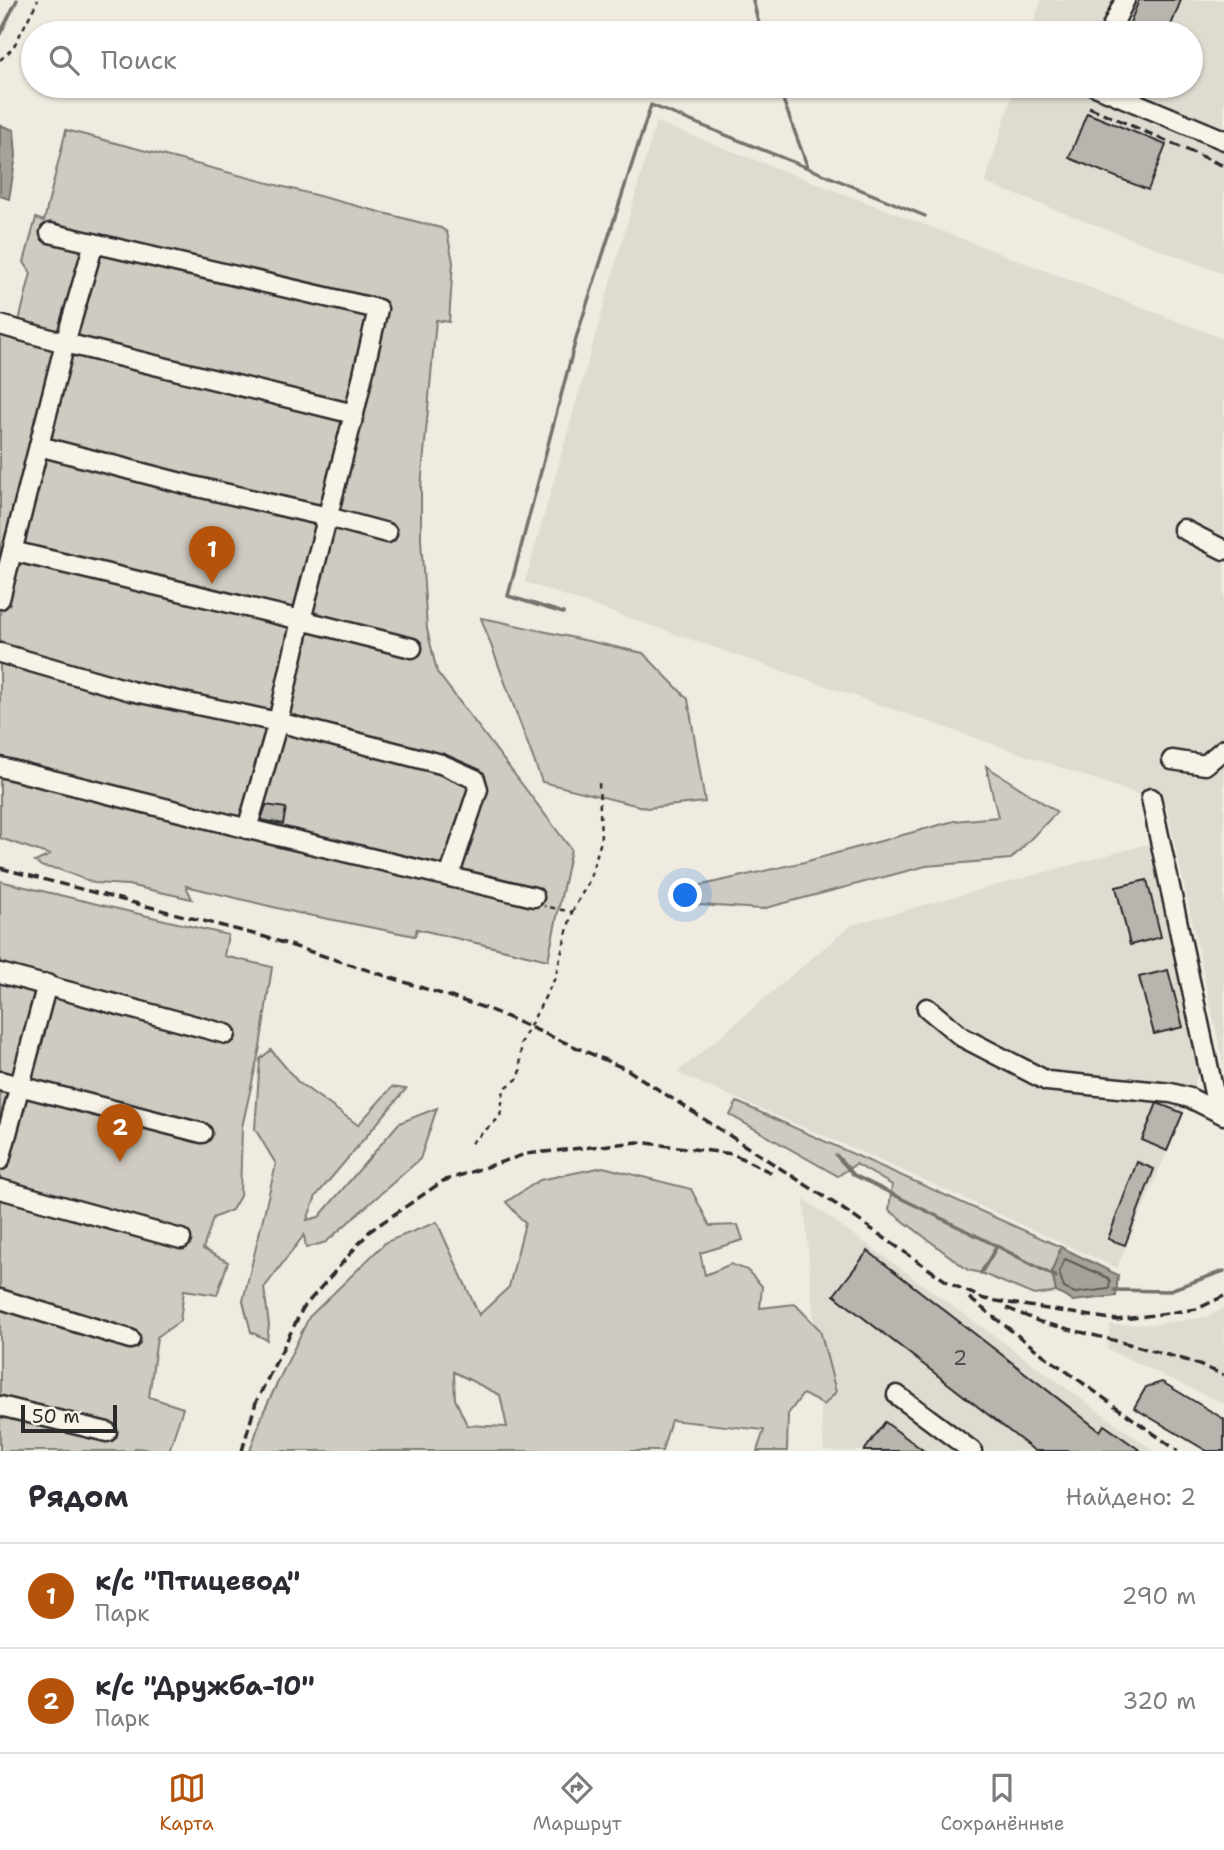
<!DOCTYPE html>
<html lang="ru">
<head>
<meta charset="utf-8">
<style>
  :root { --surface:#fff; --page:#f7f7f7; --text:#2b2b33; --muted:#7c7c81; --line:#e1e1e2; --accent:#b45309 }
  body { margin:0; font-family:"Shantell Sans",sans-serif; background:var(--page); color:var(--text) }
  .scale { position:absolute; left:21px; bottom:18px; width:96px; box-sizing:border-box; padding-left:7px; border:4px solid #2b2b2b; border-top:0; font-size:19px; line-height:24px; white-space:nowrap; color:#2b2b2b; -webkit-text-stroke:5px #f7f3e8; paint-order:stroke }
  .you { position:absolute; left:686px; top:896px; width:24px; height:24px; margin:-18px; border:5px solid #fff; border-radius:50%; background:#1a73e8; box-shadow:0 0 0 10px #1a73e833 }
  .badge { display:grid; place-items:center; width:46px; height:46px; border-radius:50%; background:var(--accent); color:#fff; font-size:23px; font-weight:700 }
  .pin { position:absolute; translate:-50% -58px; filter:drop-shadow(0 2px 4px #0008) }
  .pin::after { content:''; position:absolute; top:37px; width:24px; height:21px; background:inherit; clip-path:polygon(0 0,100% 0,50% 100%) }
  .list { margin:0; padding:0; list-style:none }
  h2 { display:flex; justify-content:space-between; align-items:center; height:91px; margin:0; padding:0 28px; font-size:30px }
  h2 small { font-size:23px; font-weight:400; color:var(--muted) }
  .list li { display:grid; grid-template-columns:46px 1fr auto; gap:21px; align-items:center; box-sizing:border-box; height:105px; padding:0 28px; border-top:2px solid var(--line) }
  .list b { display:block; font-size:26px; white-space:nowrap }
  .list p { margin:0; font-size:23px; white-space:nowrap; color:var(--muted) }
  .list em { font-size:23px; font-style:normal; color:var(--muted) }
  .icon { flex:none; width:38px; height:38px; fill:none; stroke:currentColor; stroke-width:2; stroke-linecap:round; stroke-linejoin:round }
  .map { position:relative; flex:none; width:1224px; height:1451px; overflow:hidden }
  .search { position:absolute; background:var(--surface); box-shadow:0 2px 5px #0004; left:21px; right:21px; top:21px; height:77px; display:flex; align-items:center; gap:18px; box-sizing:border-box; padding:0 24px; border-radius:38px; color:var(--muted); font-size:26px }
  .sheet { height:301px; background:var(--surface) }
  nav { display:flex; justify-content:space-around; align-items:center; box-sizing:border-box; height:98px; border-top:2px solid var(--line); background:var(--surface); font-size:19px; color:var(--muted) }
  nav a { display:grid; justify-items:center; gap:4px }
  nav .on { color:var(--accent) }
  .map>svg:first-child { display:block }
  .built { fill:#dedbd1 }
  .green { fill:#cfcbc2; stroke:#7d7b76; stroke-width:2; fill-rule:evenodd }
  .water { fill:#a4a29a; stroke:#74726e; stroke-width:2 }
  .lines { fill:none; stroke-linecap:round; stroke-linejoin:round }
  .shore { stroke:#5b5b57; stroke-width:2 }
  .stream { stroke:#74726e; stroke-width:3.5 }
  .building { fill:#b8b5ae; stroke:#2b2b2b; stroke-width:2 }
  .minor-casing { stroke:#2b2b2b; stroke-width:23 }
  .path { stroke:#2b2b2b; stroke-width:2.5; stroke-dasharray:5 5; stroke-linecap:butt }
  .minor { stroke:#f7f3e8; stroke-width:18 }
  .rail { stroke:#2b2b2b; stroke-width:3.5; stroke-dasharray:10 5; stroke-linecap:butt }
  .labels { text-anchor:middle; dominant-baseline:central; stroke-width:5; stroke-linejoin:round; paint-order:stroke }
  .number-label { font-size:21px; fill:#4e4e4c }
</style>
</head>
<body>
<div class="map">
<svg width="1224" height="1451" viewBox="0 0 1224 1451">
  <rect width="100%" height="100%" fill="#efebe0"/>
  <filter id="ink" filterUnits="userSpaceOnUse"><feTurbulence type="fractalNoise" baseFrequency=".0143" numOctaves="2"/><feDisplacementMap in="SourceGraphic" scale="14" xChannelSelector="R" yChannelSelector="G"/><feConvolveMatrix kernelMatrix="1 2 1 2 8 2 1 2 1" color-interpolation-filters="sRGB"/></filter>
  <g filter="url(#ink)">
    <path class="built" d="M1041 0H1224V274L985 183 1015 86H1191V33H1031Z
      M656 122 1224 339V1067L1166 804 525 582Z
      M1148 844 1200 1067 1190 1098 1117 1268 873 1157 677 1073 851 925Z
      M804 1199 1154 1451H824Z
      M1224 1308V1404L1107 1349 1110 1325 1156 1324 1207 1317Z"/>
    <path class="green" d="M66 130 441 228 447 232 453 262 449 322 436 320 421 487V540L427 629 437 672 571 849 548 960 417 929 415 936 298 913 186 886 192 899 128 885 94 883 58 869 43 867 35 862 50 855 0 838V334L15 337 31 273 24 262 36 218 44 221Z
      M481 618 497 621 643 653 688 699 705 802 647 808 542 782Z
      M986 766 1057 812 1011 859 926 866 762 909 684 904 698 886 804 862 954 821 998 817Z
      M0 881 228 935 224 956 272 967 260 1047 242 1127 240 1196 232 1210 213 1218 203 1249 228 1262 217 1295 184 1290 180 1321 157 1337 149 1397 183 1408 169 1451 135 1448 134 1451H0Z
      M271 1050 298 1082 358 1125 392 1087 406 1089 316 1196 307 1220 319 1217 399 1123 437 1108 420 1159 326 1242 306 1248 304 1235 264 1288 269 1325 267 1340 251 1332 243 1301 276 1164 255 1129 260 1059Z
      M737 1102 1061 1247 1052 1271 1056 1292 1034 1295 981 1273 968 1270 889 1210 892 1185 856 1164 838 1176 730 1115Z
      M603 1167 691 1189 710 1226 738 1225 743 1240 700 1253 705 1275 731 1264 747 1270 762 1286 760 1308 795 1304 820 1330 836 1392 824 1405 803 1394 788 1414 787 1451H757L764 1430 671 1420 662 1451H250L263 1413 309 1317 386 1242 437 1222 479 1315 509 1287 525 1223 506 1202 540 1180ZM454 1372 500 1395 507 1427 467 1425 455 1399Z"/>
    <path class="water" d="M0 125 14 130 16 156 9 199 0 196Z
      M1061 1247 1118 1275 1116 1296 1073 1301 1056 1292 1052 1271Z"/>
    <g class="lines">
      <path class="shore" d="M1065 1259 1108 1278 1110 1281 1109 1289 1075 1293 1064 1288 1059 1272Z"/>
      <path class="stream" d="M753 0 761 33
        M0 34 17 0
        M778 86 808 168 925 216
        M563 613 508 596 577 335 651 105 808 168
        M836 1155 854 1175 997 1246 981 1273
        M997 1246 1056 1277
        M1114 1290 1167 1291 1224 1271"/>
    </g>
    <path class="building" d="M1139 0H1181L1168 33H1126Z
      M1087 113 1166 145 1148 190 1069 158Z
      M266 805 286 808 283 824 261 820Z
      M1147 880 1161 937 1130 945 1116 887Z
      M1168 970 1183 1027 1154 1034 1139 977Z
      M1157 1103 1183 1113 1167 1151 1142 1140Z
      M1137 1162 1154 1169 1125 1245 1108 1239Z
      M868 1251 1100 1431 1104 1425 1141 1451H1035L834 1295Z
      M1162 1382 1224 1419V1451H1207L1134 1408 1146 1387Z
      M885 1422 924 1451H864Z"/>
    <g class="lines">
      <g class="minor-casing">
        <path id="minor" d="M1109 33 1125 0
          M1095 86 1224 140
          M50 233 378 309 354 414 301 620 278 722 247 829
          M0 325 65 343 354 414
          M39 446 189 485 328 517 387 533
          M1183 529 1224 550
          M12 551 301 620 412 648
          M0 599 65 343 94 243
          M0 653 131 691 278 722 441 764 475 779 478 789 449 877
          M1172 760 1205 765 1224 749
          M0 767 265 833 534 897
          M1151 798 1218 1112
          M0 973 226 1034
          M927 1008 962 1037 1047 1081 1171 1093 1190 1098 1224 1115
          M0 1081 202 1133
          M0 1160 47 984
          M0 1189 181 1239
          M0 1299 130 1339
          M897 1395 972 1451
          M0 1406 107 1432"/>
      </g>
      <path class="path" d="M0 60 13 48 38 0
        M572 912 589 881 601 841 599 781
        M471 1143 500 1117 504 1089 520 1077 521 1043 555 978 572 912 544 906"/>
      <use href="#minor" class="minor"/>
      <path class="rail" d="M1089 107 1224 166
        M0 868 265 937 488 1009 628 1070 837 1205 949 1283 984 1299 1117 1320 1197 1309 1224 1296
        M969 1298 1038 1351 1178 1451
        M1007 1308 1040 1322 1129 1344 1189 1361 1224 1375
        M242 1451 256 1402 303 1308 370 1231 443 1181 526 1154 638 1142 733 1154 774 1174"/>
    </g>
  </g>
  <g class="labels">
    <g class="number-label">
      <text x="960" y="1358">2</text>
    </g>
  </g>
</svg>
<div class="scale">50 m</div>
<div class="you"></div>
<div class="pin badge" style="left:212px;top:584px">1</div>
<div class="pin badge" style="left:120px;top:1162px">2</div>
<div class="search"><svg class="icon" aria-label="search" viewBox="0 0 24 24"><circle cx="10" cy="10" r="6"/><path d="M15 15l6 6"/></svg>Поиск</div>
</div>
<section class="sheet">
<h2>Рядом<small>Найдено: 2</small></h2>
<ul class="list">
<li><span class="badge">1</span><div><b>к/с &quot;Птицевод&quot;</b><p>Парк</p></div><em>290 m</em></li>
<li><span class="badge">2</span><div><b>к/с &quot;Дружба-10&quot;</b><p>Парк</p></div><em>320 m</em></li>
</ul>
</section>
<nav>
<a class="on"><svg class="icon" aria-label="map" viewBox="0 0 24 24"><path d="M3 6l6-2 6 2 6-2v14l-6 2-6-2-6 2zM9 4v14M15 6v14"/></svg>Карта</a>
<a><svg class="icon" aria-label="directions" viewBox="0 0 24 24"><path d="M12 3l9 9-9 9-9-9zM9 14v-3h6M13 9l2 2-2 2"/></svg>Маршрут</a>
<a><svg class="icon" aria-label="saved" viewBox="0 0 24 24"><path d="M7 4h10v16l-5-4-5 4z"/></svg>Сохранённые</a>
</nav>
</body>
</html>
